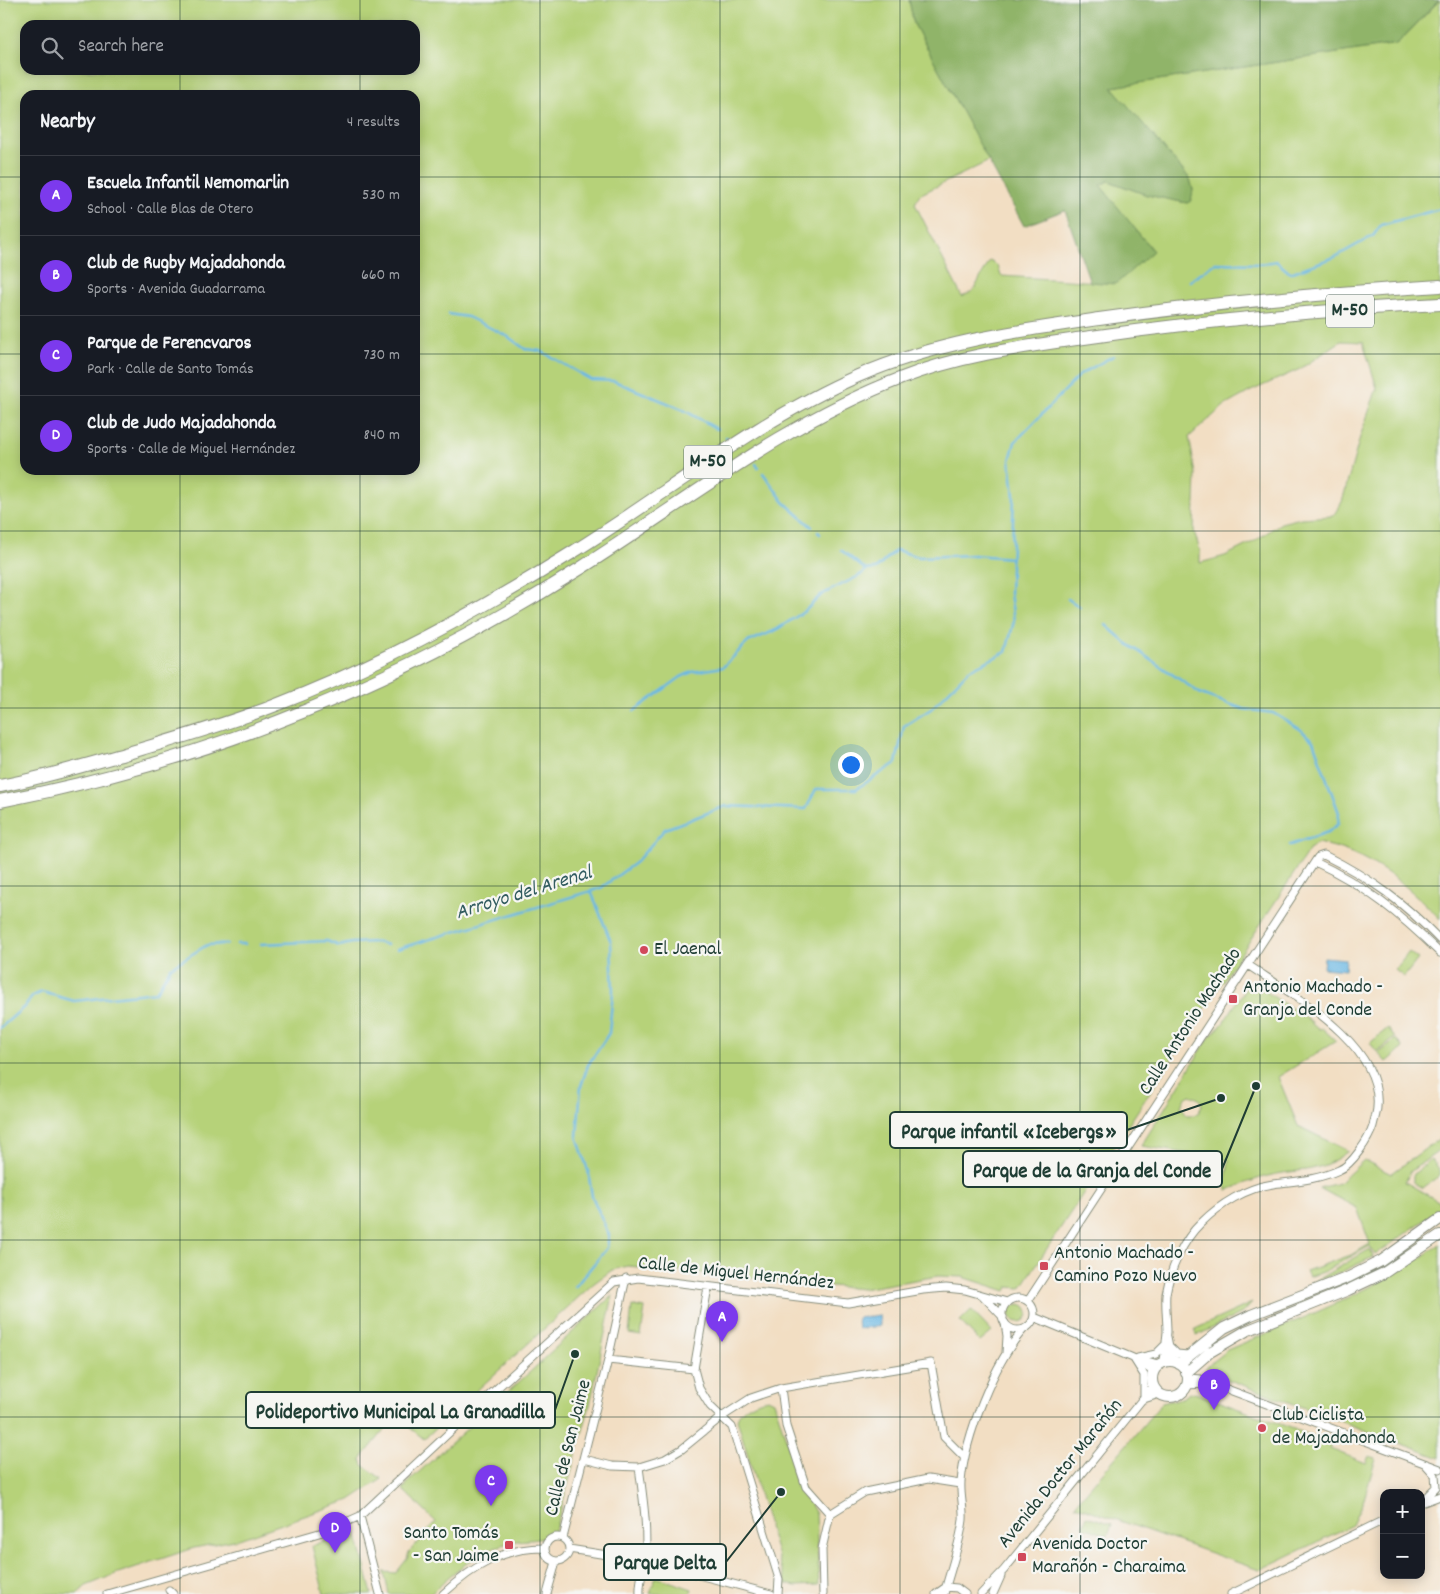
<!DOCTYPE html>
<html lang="en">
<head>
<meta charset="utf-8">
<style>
  :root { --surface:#171b24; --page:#20242c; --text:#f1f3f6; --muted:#9ea1a6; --line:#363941; --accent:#7c3aed }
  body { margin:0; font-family:Dekko,sans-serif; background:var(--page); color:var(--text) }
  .controls { position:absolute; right:15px; bottom:15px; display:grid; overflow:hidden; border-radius:10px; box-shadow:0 2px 12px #0003 }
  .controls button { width:45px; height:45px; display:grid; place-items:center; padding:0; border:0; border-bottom:1px solid var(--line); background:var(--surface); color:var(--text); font:25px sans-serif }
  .you { position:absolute; left:850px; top:764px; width:18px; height:18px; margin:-12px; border:4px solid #fff; border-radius:50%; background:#1a73e8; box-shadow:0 0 0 8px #1a73e833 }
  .badge { display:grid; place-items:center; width:32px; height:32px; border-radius:50%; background:var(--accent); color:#fff; font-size:16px; font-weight:700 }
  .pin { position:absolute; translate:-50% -41px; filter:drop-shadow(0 1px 2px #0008) }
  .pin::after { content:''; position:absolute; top:26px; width:18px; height:15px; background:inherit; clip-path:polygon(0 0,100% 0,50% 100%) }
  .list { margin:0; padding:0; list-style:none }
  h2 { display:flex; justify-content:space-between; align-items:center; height:65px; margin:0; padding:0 20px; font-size:21px }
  h2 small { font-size:16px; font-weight:400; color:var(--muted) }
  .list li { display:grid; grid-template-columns:32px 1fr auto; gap:15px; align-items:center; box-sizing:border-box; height:80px; padding:0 20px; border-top:1px solid var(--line) }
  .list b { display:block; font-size:19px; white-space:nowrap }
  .list p { margin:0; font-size:16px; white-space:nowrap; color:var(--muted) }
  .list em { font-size:16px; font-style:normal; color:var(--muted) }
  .icon { flex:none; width:28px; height:28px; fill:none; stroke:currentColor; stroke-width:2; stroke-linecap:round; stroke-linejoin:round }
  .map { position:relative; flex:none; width:1440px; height:1594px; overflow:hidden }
  .search { position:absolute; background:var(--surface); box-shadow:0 2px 12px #0003; left:20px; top:20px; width:400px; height:55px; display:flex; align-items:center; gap:12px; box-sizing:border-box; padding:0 18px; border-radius:15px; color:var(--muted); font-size:19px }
  .panel { position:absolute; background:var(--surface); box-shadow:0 2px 12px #0003; left:20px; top:90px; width:400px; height:385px; border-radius:15px }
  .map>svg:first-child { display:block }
  .green { fill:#b6d279; stroke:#6a8856; fill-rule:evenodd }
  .forest { fill:#90b469; stroke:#58784e }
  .water { fill:#6ab8e4; stroke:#447a8c }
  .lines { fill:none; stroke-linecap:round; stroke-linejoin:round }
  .stream { stroke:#6ab8e4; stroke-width:2.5 }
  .street-casing { stroke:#888e7c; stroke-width:9 }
  .secondary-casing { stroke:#888e7c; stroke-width:12 }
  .highway-casing { stroke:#888e7c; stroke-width:14 }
  .street { stroke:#fff; stroke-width:7 }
  .secondary { stroke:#fff; stroke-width:10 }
  .highway { stroke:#fff; stroke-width:12 }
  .grid { fill:none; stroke:#1f3d34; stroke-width:1; stroke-opacity:0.55 }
  .poi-dot { fill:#d1495b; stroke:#f6f6f2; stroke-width:2 }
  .labels { text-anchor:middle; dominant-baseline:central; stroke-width:4.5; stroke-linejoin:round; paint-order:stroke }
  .shield { fill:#f6f6f2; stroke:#60746d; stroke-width:1 }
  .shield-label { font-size:19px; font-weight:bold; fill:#1f3d34 }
  .poi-label { font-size:20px; fill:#1f3d34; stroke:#f6f6f2; text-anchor:start }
  .street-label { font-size:20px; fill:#1f3d34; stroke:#f6f6f2 }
  .water-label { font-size:21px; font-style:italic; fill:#325c60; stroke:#f6f6f2 }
  .leader { fill:none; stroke:#1f3d34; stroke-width:2 }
  .callout-dot { fill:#1f3d34; stroke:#f6f6f2; stroke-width:2 }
  .callout { fill:#f6f6f2; stroke:#1f3d34; stroke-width:2 }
  .callout-label { font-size:21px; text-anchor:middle; font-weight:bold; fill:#1f3d34 }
</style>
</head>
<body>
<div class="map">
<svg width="1440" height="1594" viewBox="0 0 1440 1594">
  <rect width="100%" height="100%" fill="#f6f6f2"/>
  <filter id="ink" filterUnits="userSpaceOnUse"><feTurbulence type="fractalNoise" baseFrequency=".02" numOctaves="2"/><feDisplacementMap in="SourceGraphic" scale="10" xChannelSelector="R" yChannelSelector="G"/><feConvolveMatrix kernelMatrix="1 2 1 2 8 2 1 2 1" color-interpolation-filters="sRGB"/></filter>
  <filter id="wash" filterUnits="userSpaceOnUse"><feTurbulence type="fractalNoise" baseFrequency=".0096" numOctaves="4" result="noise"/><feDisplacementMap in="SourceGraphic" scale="20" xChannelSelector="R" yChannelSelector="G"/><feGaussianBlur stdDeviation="1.12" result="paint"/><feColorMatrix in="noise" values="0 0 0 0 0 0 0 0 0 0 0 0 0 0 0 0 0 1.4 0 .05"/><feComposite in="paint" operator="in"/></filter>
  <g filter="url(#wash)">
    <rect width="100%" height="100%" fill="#f2dec3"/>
    <path class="green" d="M0 0H909L914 24 989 161 919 195 915 204 962 297 973 291 990 261 998 266 1001 276 1116 283 1152 251 1100 185 1109 181 1147 195 1187 203 1193 190 1190 179 1111 87 1397 44 1440 0V919C1407 884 1366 851 1317 843L1310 849 1021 1288 1008 1287 1006 1291 963 1277 938 1276 862 1289 628 1266 612 1270 593 1284 424 1439 405 1424 391 1422 361 1459 363 1465 382 1479 350 1500 239 1539 194 1548 118 1573 86 1586 77 1594H0ZM25 25H415V70H25ZM25 95H415V470H25ZM1341 341 1363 342 1377 388 1360 437 1342 502 1333 516 1301 518 1281 523 1255 541 1225 556 1200 563V551L1194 531 1196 474 1189 437 1224 406 1251 391 1300 369Z
      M1409 952 1418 959 1404 977 1395 970Z
      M1253 983 1312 1022V1024L1319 1030 1322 1028 1336 1041 1278 1077 1298 1126 1348 1151C1319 1174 1304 1168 1272 1175 1257 1178 1242 1185 1228 1190L1225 1184 1229 1160 1141 1146 1208 1039 1224 1022 1248 985ZM1190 1095 1199 1099 1202 1105 1199 1112 1194 1115H1187L1181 1106 1185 1098Z
      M1388 1028 1395 1037 1377 1052 1370 1043Z
      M1396 1039 1403 1048 1386 1062 1378 1053Z
      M1440 1138V1150L1411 1171 1405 1182 1440 1202V1209L1375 1255 1370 1246 1325 1271 1309 1277 1306 1271 1351 1255 1370 1244 1357 1208 1319 1188 1339 1183 1364 1160 1391 1174Z
      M1431 1159 1440 1170V1175L1423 1188 1413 1183V1175Z
      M1440 1244V1458L1205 1371 1208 1365 1227 1350C1300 1319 1376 1291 1440 1244Z
      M1370 1249 1373 1257 1339 1273 1313 1282Z
      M613 1295 590 1405 554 1534C543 1541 525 1539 512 1542 482 1550 452 1571 431 1594H389L384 1572 396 1573 407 1559 409 1552 436 1522 403 1490 409 1481 540 1363H542V1360Z
      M1252 1303 1244 1312 1196 1336 1195 1329Z
      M1010 1313a9 9 0 1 1 18 0a9 9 0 1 1-18 0Z
      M632 1306 645 1308 641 1336 629 1334Z
      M971 1310 992 1332 980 1342 960 1321Z
      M1190 1393H1195L1332 1443 1330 1449 1366 1463 1369 1456 1376 1458 1364 1499 1352 1525 1259 1570 1075 1505 1162 1403 1182 1398Z
      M768 1398 774 1401 801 1486 816 1514 819 1585 796 1586 786 1584 737 1419C741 1407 756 1402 768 1398Z
      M1087 1516 1112 1524 1108 1535 1083 1527Z
      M353 1530 356 1532 372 1594H324L312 1546Z
      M656 1577 692 1589 690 1594H650Z"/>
    <path class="forest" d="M909 0H1439L1397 44 1112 87 1190 179 1193 190 1191 201 1187 203 1147 195 1109 181 1100 185 1153 251 1116 284 1090 282 1065 210 1024 226 914 24Z"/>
    <path class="water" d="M1324 957 1346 959 1345 970 1323 968Z
      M879 1315 880 1326 858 1329 857 1318Z"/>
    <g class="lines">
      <path class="stream" d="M1190 281 1215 263 1261 264 1276 261 1290 273 1335 257 1373 236 1381 225 1440 209
        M448 314 468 317 507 336 525 349 541 351 591 380 614 381 682 409 717 429
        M726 437 728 439
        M756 464 758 467
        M763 473 784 502 812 527
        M818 532 820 534
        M841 550 866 570 876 569 896 550 919 557 974 555 1012 558
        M1068 599 1080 607
        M1106 625 1125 642 1201 694 1243 709 1273 713 1300 729 1313 741 1339 813 1338 824 1328 832 1290 845
        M634 711 681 677 692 672 723 667 748 642 776 630 805 611 821 595 859 576 866 570
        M237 944H245
        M261 944 327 941 339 946 352 943 376 942 387 945
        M397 949 601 888 636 862 665 829 726 806 806 809 816 789H856L896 763 904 726 931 709 969 670 1006 652 1014 621 1010 593 1014 496 1010 460 1015 442 1081 374 1113 356
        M0 1028 24 1007 33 996 42 992 74 1001 156 992 171 967 207 945 227 944
        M575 1287 607 1248 609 1235 592 1196 588 1171 577 1136 581 1086 588 1065 609 1033 613 992 611 942 591 891"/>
    </g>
  </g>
  <g filter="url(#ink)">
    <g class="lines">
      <g class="street-casing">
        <path id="street" d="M1315 862C1365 885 1401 915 1440 953
          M708 1287 694 1369 699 1388 710 1406 732 1427 779 1579 778 1594
          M983 1296 1003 1317
          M1002 1314a16 16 0 1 1 32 0a16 16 0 1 1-32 0Z
          M1028 1301 1318 857 1324 855C1372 879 1403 902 1440 940
          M1034 1317 1133 1358 1158 1365
          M1005 1323 1007 1336 1006 1353
          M1167 1337 1172 1361
          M1170 1347 1177 1354 1188 1355
          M1138 1358 1156 1354 1164 1346
          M1134 1359 1144 1375V1397
          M608 1360 694 1369
          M1164 1362C1165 1352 1166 1342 1167 1332 1167 1319 1165 1306 1166 1294 1170 1270 1183 1240 1201 1223 1220 1204 1246 1188 1273 1184 1296 1181 1317 1180 1339 1170 1352 1165 1369 1139 1373 1126 1374 1120 1377 1113 1377 1107 1383 1044 1292 995 1248 965
          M1142 1363 1153 1372
          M1188 1378 1200 1379 1440 1469
          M1186 1385 1206 1384
          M781 1388 786 1426 806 1487 830 1514 822 1549 823 1594
          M1144 1399 1159 1394
          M584 1459 612 1466 639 1467 665 1459 682 1449 720 1418 751 1398 781 1388 931 1363 944 1437 964 1457
          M639 1467C643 1498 648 1529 645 1560 643 1572 639 1582 640 1594
          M1421 1502 1436 1487 1435 1475 1426 1465
          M1424 1502 1440 1496
          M830 1514 865 1492 928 1479 960 1484
          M360 1516 380 1594
          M545 1549a12 12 0 1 1 24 0a12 12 0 1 1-24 0Z
          M563 1538 608 1360 626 1278
          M569 1549 645 1561 771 1594
          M169 1590 173 1594
          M107 1594 326 1531 360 1516 483 1401 614 1282 638 1278 848 1303 923 1290 946 1288 965 1290 1007 1302
          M443 1594C472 1567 504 1547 545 1548
          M547 1594 556 1562
          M936 1594 946 1587 957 1588 965 1594
          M944 1594C950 1571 960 1544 963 1520 964 1508 960 1495 961 1482 965 1437 994 1362 1024 1329
          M981 1594 1004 1570 1153 1386
          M993 1594 1001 1576
          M1231 1594 1384 1520"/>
      </g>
      <g class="secondary-casing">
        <path id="secondary" d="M1152 1379a18 18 0 1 1 36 0a18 18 0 1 1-36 0Z
          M1179 1364 1224 1328 1251 1315 1349 1277 1381 1261 1440 1219
          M1186 1373 1210 1352 1246 1331 1348 1290 1384 1273 1440 1235"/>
      </g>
      <g class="highway-casing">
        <path id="highway" d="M0 786C43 778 86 765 128 753 178 738 228 724 276 705 380 665 479 611 573 552 668 493 755 421 858 376 936 342 1016 331 1099 319 1212 303 1326 293 1440 286
          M0 801C207 762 404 681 581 568 687 501 784 423 902 378 960 355 1022 347 1084 338 1201 321 1321 310 1440 304"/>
      </g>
      <use href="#street" class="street"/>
      <use href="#secondary" class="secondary"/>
      <use href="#highway" class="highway"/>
    </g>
  </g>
  <path class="grid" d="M180 0V25M360 0V25M540 0V1594M720 0V1594M900 0V1594M1080 0V1594M1260 0V1594M180 70V95M360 70V95M0 177H25M415 177H1440M0 354H25M415 354H1440M180 470V1594M360 470V1594M0 531H1440M0 708H1440M0 886H1440M0 1063H1440M0 1240H1440M0 1417H1440"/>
  <g class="poi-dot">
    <circle cx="644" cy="950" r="5"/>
    <rect x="1228" y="994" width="10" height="10" rx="2.5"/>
    <rect x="1039" y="1261" width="10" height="10" rx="2.5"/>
    <circle cx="1262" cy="1428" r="5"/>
    <rect x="504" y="1540" width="10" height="10" rx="2.5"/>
    <rect x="1017" y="1552" width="10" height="10" rx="2.5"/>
  </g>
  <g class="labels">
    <g class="shield">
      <rect x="1326" y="294.5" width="48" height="33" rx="4"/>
      <rect x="684" y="445.5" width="48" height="33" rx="4"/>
    </g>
    <g class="shield-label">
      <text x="1350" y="311">M-50</text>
      <text x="708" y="462">M-50</text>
    </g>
    <g class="poi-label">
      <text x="654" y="950">El Jaenal</text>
      <text x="1243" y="988">Antonio Machado -<tspan x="1243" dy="23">Granja del Conde</tspan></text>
      <text x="1054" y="1254">Antonio Machado -<tspan x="1054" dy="23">Camino Pozo Nuevo</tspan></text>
      <text x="1272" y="1416">Club Ciclista<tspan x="1272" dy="23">de Majadahonda</tspan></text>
      <text x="499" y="1534" text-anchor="end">Santo Tomás<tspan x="499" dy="23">- San Jaime</tspan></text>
      <text x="1032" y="1545">Avenida Doctor<tspan x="1032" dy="23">Marañón - Charaima</tspan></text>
    </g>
    <g class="street-label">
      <text transform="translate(1191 1022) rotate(-57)">Calle Antonio Machado</text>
      <text transform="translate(736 1274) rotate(6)">Calle de Miguel Hernández</text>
      <text transform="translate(569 1448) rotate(-76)">Calle de San Jaime</text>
      <text transform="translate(1061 1474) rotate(-51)">Avenida Doctor Marañón</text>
    </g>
    <g class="water-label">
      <text transform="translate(524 894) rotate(-17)">Arroyo del Arenal</text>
    </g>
  </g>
  <path class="leader" d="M1221 1098L1127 1130M1256 1086L1222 1169M575 1354L555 1410M781 1492L726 1562"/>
  <g class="callout-dot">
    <circle cx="1221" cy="1098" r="5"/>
    <circle cx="1256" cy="1086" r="5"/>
    <circle cx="575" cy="1354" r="5"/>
    <circle cx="781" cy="1492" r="5"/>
  </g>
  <g class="callout">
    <rect x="890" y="1112" width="237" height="36" rx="5"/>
    <rect x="963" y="1151" width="259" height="36" rx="5"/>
    <rect x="246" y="1392" width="309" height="36" rx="5"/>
    <rect x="604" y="1544" width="122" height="36" rx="5"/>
  </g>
  <g class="callout-label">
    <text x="1009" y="1138">Parque infantil «Icebergs»</text>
    <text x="1092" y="1177">Parque de la Granja del Conde</text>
    <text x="400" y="1418">Polideportivo Municipal La Granadilla</text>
    <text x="665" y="1569">Parque Delta</text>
  </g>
</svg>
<div class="controls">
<button>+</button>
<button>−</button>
</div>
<div class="you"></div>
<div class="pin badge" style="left:722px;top:1342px">A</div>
<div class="pin badge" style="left:1214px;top:1410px">B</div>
<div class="pin badge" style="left:491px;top:1506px">C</div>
<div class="pin badge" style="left:335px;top:1553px">D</div>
<div class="search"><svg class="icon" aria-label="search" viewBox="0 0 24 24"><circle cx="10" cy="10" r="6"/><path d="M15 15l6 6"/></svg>Search here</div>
<section class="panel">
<h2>Nearby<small>4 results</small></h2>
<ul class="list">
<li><span class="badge">A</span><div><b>Escuela Infantil Nemomarlin</b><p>School · Calle Blas de Otero</p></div><em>530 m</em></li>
<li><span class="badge">B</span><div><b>Club de Rugby Majadahonda</b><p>Sports · Avenida Guadarrama</p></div><em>660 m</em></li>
<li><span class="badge">C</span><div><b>Parque de Ferencvaros</b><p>Park · Calle de Santo Tomás</p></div><em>730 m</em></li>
<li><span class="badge">D</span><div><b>Club de Judo Majadahonda</b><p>Sports · Calle de Miguel Hernández</p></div><em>840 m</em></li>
</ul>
</section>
</div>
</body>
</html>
